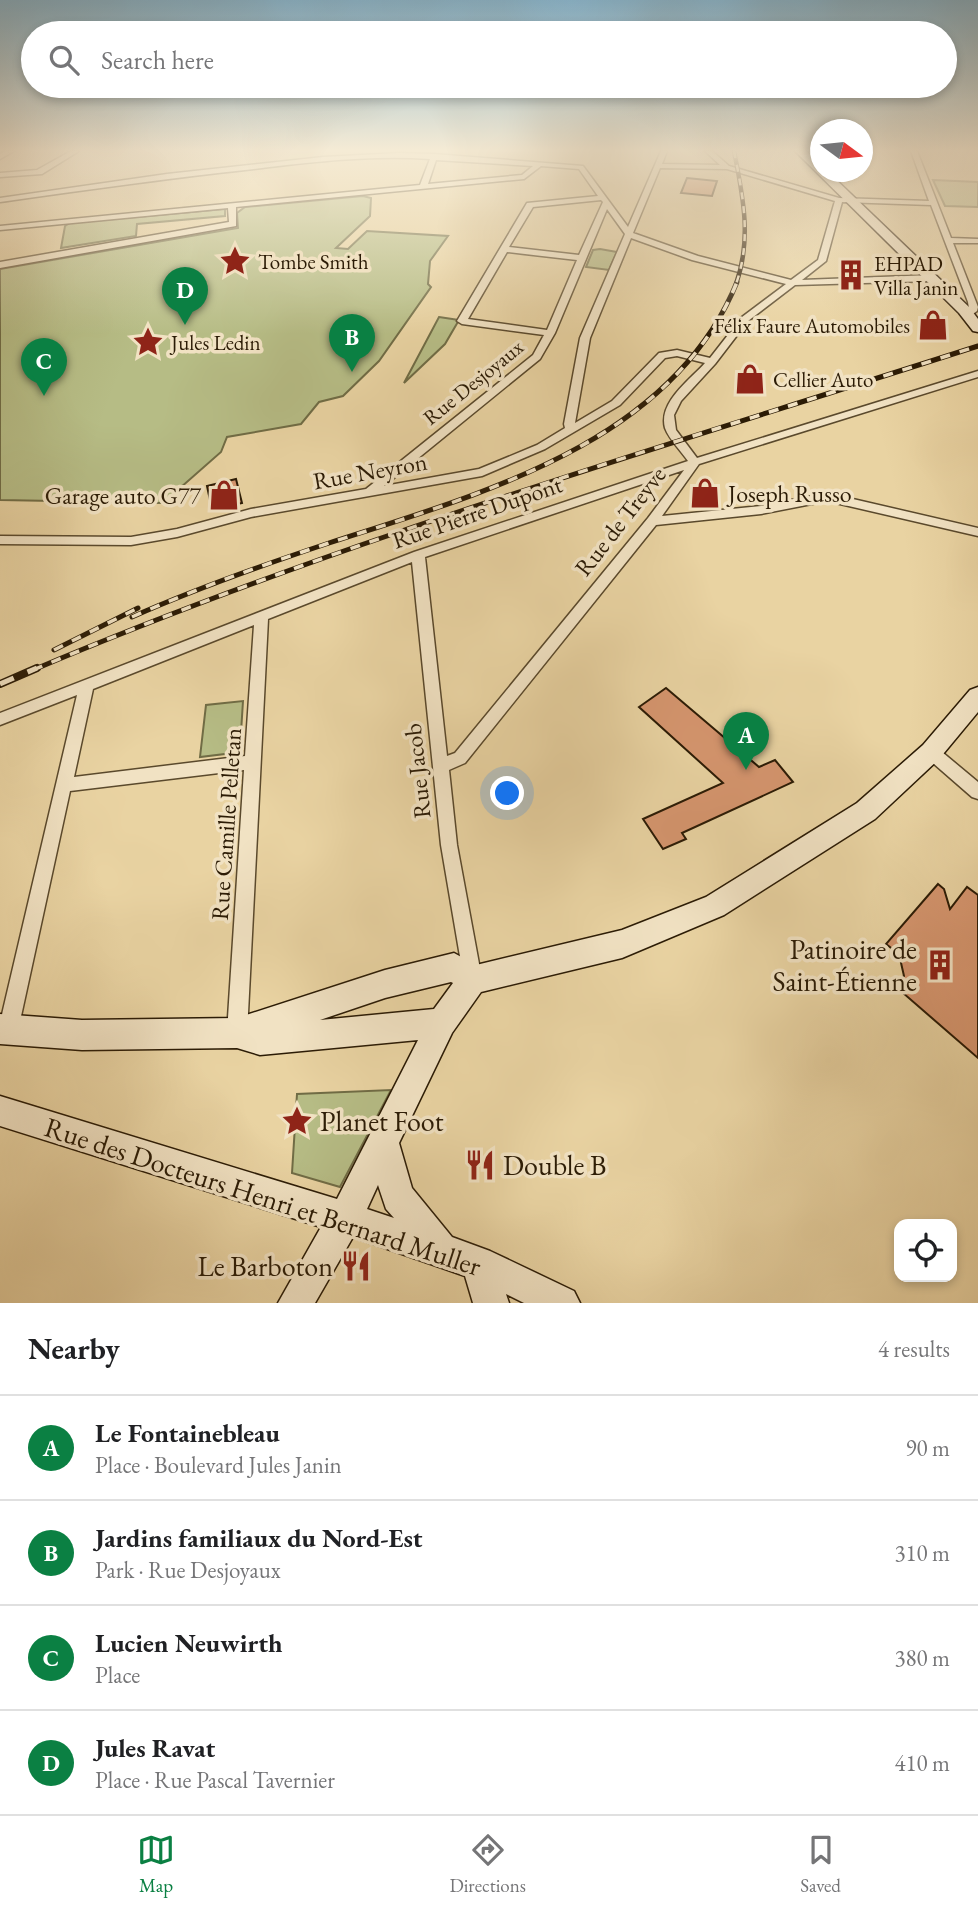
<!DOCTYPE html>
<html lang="en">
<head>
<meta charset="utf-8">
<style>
  :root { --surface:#fff; --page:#f6f6f6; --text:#202124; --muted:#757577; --line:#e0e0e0; --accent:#0b8043 }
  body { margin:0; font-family:"EB Garamond",serif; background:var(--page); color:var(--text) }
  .controls { position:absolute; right:21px; bottom:21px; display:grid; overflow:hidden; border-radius:14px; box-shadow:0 4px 10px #0003 }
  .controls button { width:63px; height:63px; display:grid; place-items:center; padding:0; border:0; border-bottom:2px solid var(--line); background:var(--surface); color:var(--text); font:35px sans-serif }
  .compass { position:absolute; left:810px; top:119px; width:63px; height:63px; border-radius:50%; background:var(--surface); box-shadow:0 4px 10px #0003; rotate:105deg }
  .you { position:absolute; left:508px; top:794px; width:24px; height:24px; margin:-18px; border:5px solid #fff; border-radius:50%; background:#1a73e8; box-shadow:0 0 0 10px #1a73e833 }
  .badge { display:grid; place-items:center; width:46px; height:46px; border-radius:50%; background:var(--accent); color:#fff; font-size:23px; font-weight:700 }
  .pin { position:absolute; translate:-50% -58px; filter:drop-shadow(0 2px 4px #0008) }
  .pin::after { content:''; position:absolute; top:37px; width:24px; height:21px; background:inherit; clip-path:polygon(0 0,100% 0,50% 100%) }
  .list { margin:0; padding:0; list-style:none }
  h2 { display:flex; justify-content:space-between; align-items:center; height:91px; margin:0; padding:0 28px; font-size:30px }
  h2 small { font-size:23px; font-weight:400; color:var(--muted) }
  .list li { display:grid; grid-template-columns:46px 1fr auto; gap:21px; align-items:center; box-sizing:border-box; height:105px; padding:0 28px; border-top:2px solid var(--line) }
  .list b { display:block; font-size:26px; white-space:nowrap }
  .list p { margin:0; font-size:23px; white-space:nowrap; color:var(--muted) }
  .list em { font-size:23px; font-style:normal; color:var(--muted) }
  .icon { flex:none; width:38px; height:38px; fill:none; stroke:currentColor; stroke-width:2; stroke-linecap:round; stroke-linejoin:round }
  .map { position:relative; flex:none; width:978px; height:1303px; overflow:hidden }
  .search { position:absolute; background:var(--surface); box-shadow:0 4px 10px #0003; left:21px; right:21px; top:21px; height:77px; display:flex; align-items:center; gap:18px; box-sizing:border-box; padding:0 24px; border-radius:38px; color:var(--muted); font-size:26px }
  .sheet { height:511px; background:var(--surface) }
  nav { display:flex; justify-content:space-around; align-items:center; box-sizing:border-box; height:98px; border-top:2px solid var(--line); background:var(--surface); font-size:19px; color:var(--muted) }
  nav a { display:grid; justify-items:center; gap:4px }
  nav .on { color:var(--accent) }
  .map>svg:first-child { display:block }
  .green { fill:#b6bc85; stroke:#706c45; stroke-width:2 }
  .building { fill:#d6966f; stroke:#2b1b05; stroke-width:2 }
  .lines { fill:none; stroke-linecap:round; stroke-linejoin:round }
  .street-casing { stroke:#5a492c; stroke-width:3 }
  .secondary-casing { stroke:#2b1b05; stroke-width:3 }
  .street { fill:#f1e2c3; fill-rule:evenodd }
  .secondary { fill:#f1e2c3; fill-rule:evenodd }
  .rail-far2-casing { stroke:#2b1b05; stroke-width:4.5 }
  .rail-far1-casing { stroke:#2b1b05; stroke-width:5 }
  .rail-casing { stroke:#2b1b05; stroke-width:8 }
  .rail-far2 { stroke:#f1e2c3; stroke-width:2.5; stroke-dasharray:7; stroke-linecap:butt }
  .rail-far1 { stroke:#f1e2c3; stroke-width:3.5; stroke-dasharray:10; stroke-linecap:butt }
  .rail { stroke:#f1e2c3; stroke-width:5; stroke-dasharray:15; stroke-linecap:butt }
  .labels { text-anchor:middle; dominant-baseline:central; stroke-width:7; stroke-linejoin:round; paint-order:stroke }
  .far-poi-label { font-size:21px; fill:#2b1b05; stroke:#f1e2c3; text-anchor:start }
  .far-street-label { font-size:21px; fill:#2b1b05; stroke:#f1e2c3 }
  .street-label { font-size:24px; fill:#2b1b05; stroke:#f1e2c3 }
  .poi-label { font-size:24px; fill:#2b1b05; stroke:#f1e2c3; text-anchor:start }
  .near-poi-label { font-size:28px; fill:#2b1b05; stroke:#f1e2c3; text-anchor:end }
  .near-street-label { font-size:28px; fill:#2b1b05; stroke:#f1e2c3 }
</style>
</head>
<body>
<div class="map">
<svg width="978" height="1303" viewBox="0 0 978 1303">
  <rect width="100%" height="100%" fill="#e9d3a2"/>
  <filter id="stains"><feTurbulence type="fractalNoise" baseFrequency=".00286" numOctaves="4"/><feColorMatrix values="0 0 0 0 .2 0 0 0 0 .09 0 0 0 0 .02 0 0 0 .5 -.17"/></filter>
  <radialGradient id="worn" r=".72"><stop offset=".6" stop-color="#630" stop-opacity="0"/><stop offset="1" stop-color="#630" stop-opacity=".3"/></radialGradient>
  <path class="green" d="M933 180 978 182V207L945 206Z
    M363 196 371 198 370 216 336 248 348 249 367 231 448 236 430 261 428 284 431 287 379 361 343 396 319 402 301 424 227 437 221 452 163 503 0 500V269L238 228 237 213 245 207Z
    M225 209V216L137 224 136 236 61 248 65 226 70 223Z
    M600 249 617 252 609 270 586 267 593 250Z
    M439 317 459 320 445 344 404 383Z
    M243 701 240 748 233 753 200 757 206 705Z
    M391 1090 340 1187 292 1173 297 1094Z"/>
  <path class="building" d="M687 178 717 181 712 196 681 193Z
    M236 479 242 503 212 510 207 486Z
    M666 688 759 767 775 760 793 782 682 833 686 839 663 849 643 819 723 783 639 707Z
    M938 884 944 889 950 909 967 887 978 895V1058L895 986 904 976 899 954 886 944Z"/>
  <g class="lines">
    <g class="street-casing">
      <path id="street" d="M6 151H14L0 159V154Z
        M71 151H79L42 174 0 177V173L37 170Z
        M661 151H667L662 164 720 165 705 151H712L729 166 839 198 929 201 911 151H917L951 238 978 239V243H953L978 307 977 311 970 316 965 313 969 309 968 302 931 205 842 202 826 261 802 280 933 275 937 278 933 281 795 285 748 321 715 364 681 401 674 415 676 430 697 458 978 371V377L699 464 662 516 761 506 827 493 978 528V536L827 501 761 514 656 525 465 763 449 770 457 845 482 980 480 987 473 989 466 987 464 980 441 845 412 562 268 619 247 1033 244 1040 237 1043 230 1040 227 1033 244 770 70 791 18 1030 15 1037 8 1040 1 1037 0 1023 77 695 0 725V713L414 552 688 461C681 451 669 439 665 428 658 402 690 380 705 363L677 356 665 358 620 405 545 449 482 476 251 517 177 537 131 545 0 544V536L131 537 177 529 251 509 366 489 533 355 544 335 462 324 457 321 527 203 598 196 579 169 541 166 524 179 236 207V226L0 268V262L229 222 228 208 0 230V226L420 185 430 159C371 155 312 162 254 169 169 178 85 190 0 202V198L167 174 323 157 399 153 434 154 583 166 628 227ZM436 160 533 166 522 175 428 184ZM660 168 727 169 835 201 818 260 791 280 698 256 633 233ZM601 200 603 202 579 255 509 247 533 207ZM607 209 625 234 580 338 564 424 565 428 537 445 479 469 384 486 540 359 555 333ZM631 238 692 260 786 284 742 317 710 358 677 350 659 353 612 401 575 423 590 338ZM507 252 577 260 547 330 468 319ZM684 470 648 518 455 753 447 756 425 557ZM254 625 245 756 74 777 93 689Z
        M931 745 936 747 978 782V799L972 797 926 757 923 752 926 747Z"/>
    </g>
    <g class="secondary-casing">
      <path id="secondary" d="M795 151H806L820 165V172H828L969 307 978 319V332L973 331 959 313Z
        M978 687V712L939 759 875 819 724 915 622 958 481 992 452 1033 399 1143 412 1188 452 1237 490 1251 574 1291 580 1303H524L506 1294 509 1303H473L465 1276 353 1237 315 1303H278L321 1227 0 1126V1096L337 1199 418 1040 260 1055 237 1048 82 1050 0 1044V1014L82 1020 237 1018 385 970 454 953 476 965 622 930 706 897 857 803 923 745 970 690ZM451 982 453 983 434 1009 320 1020 385 998ZM378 1185 386 1209 394 1218 367 1209Z"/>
    </g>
    <use href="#street" class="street"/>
    <use href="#secondary" class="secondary"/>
    <g class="rail-far2-casing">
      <path id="rail-far2" d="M734 151C743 196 752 239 736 284"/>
    </g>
    <g class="rail-far1-casing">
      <path id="rail-far1" d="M132 617C195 589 260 566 326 544 476 495 671 445 737 282
        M54 650 138 608
        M33 670C340 540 661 448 978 346"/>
    </g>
    <g class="rail-casing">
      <path id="rail" d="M0 684 37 668"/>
    </g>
    <use href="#rail-far2" class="rail-far2"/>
    <use href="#rail-far1" class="rail-far1"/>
    <use href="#rail" class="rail"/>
  </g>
  <linearGradient id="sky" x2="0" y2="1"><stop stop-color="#87b5ce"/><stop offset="0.45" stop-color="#f5ebd5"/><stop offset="1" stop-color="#f5ebd5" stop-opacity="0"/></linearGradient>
  <rect width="978" height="334" fill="url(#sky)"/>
  <defs>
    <g id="sight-bare" transform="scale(2.415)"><path d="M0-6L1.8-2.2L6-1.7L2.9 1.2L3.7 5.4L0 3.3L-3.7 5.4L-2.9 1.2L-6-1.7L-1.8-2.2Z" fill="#8f2418" stroke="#f1e2c3" stroke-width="2.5" paint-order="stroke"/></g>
    <g id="building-bare" transform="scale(2.415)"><path d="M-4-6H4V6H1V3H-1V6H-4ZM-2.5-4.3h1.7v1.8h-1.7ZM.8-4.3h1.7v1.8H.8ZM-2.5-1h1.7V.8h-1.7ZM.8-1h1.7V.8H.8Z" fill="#8f2418" stroke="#f1e2c3" stroke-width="2.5" paint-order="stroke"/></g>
    <g id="shop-bare" transform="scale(2.415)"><path d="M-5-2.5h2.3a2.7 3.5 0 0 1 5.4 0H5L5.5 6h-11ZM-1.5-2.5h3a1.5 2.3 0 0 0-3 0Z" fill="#8f2418" stroke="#f1e2c3" stroke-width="2.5" paint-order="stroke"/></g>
    <g id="restaurant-bare" transform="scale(2.415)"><path d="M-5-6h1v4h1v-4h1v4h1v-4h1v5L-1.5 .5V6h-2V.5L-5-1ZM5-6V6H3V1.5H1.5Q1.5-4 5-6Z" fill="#8f2418" stroke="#f1e2c3" stroke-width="2.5" paint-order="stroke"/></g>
  </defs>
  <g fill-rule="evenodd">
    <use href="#sight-bare" x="235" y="261"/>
    <use href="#building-bare" x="851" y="275"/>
    <use href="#shop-bare" x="933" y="325"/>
    <use href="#sight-bare" x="148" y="342"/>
    <use href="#shop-bare" x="750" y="379"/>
    <use href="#shop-bare" x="705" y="493"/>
    <use href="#shop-bare" x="224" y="495"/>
    <use href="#building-bare" x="940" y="965"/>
    <use href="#sight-bare" x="297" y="1121"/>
    <use href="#restaurant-bare" x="480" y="1165"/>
    <use href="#restaurant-bare" x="356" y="1266"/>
  </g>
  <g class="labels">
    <g class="far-poi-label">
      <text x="258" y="261">Tombe Smith</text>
      <text x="874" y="263">EHPAD<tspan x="874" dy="24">Villa Janin</tspan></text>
      <text x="910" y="325" text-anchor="end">Félix Faure Automobiles</text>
      <text x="171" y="342">Jules Ledin</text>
      <text x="773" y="379">Cellier Auto</text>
    </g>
    <g class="far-street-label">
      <text transform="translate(473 382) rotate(-39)">Rue Desjoyaux</text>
    </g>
    <g class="street-label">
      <text transform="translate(370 471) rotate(-10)">Rue Neyron</text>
      <text transform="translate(477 512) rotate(-19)">Rue Pierre Dupont</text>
      <text transform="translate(620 521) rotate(-52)">Rue de Treyve</text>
      <text transform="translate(417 771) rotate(-96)">Rue Jacob</text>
      <text transform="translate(226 824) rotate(-86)">Rue Camille Pelletan</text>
    </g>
    <g class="poi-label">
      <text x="728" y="493">Joseph Russo</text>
      <text x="201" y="495" text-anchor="end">Garage auto G77</text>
    </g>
    <g class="near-poi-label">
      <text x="917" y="949">Patinoire de<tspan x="917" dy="32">Saint-Étienne</tspan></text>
      <text x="320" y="1121" text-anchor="start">Planet Foot</text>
      <text x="503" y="1165" text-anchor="start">Double B</text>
      <text x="333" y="1266">Le Barboton</text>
    </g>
    <g class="near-street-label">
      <text transform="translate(263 1196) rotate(18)">Rue des Docteurs Henri et Bernard Muller</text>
    </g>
  </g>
  <rect width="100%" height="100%" filter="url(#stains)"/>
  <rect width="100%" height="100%" fill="url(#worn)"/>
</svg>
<div class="controls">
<button><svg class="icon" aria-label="locate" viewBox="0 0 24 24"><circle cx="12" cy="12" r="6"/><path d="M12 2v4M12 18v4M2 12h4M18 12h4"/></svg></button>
</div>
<svg class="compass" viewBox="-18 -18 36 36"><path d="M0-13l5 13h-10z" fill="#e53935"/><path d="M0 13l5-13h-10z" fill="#757577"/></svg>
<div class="you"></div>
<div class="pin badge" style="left:746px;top:770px">A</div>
<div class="pin badge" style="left:352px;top:372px">B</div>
<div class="pin badge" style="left:44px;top:396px">C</div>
<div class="pin badge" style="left:185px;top:325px">D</div>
<div class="search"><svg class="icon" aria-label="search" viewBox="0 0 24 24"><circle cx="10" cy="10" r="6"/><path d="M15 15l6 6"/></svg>Search here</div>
</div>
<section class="sheet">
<h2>Nearby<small>4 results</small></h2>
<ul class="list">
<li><span class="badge">A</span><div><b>Le Fontainebleau</b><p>Place · Boulevard Jules Janin</p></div><em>90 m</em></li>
<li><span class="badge">B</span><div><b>Jardins familiaux du Nord-Est</b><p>Park · Rue Desjoyaux</p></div><em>310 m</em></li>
<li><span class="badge">C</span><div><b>Lucien Neuwirth</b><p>Place</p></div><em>380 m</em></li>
<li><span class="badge">D</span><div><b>Jules Ravat</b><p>Place · Rue Pascal Tavernier</p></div><em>410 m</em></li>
</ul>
</section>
<nav>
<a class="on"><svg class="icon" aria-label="map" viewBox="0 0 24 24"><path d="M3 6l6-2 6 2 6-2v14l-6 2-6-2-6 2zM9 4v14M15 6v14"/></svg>Map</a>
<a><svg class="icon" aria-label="directions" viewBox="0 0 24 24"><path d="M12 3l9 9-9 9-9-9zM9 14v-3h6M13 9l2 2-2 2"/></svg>Directions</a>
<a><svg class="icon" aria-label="saved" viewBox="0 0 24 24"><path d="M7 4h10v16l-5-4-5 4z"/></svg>Saved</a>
</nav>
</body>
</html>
